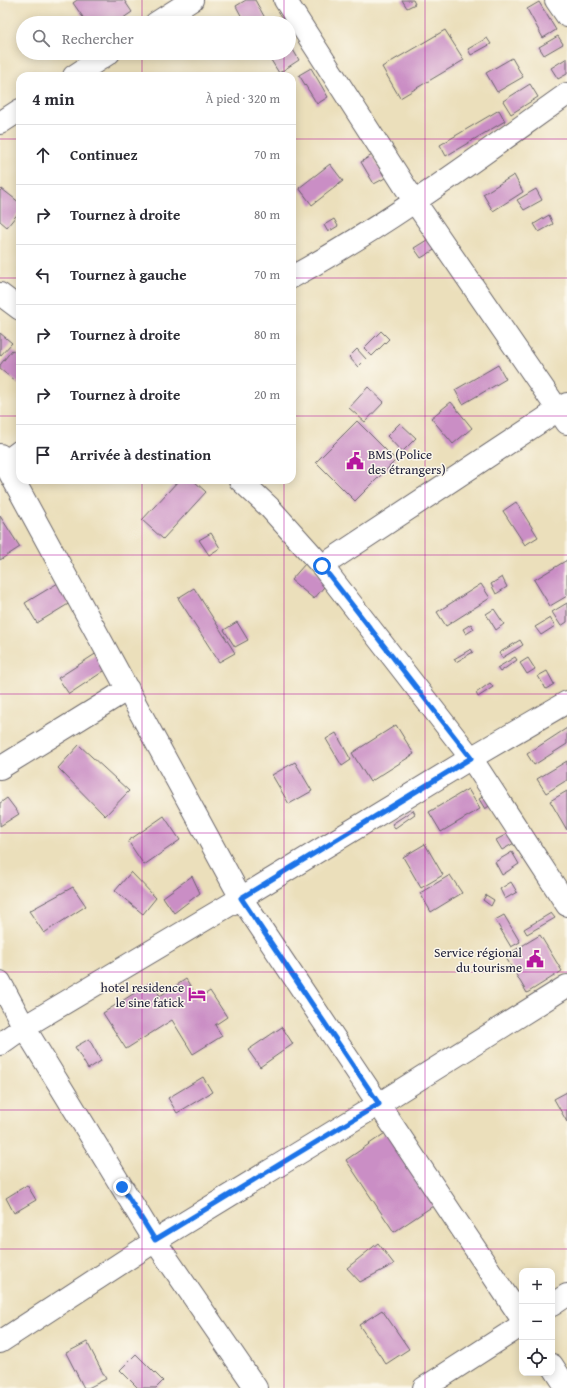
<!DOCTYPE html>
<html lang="fr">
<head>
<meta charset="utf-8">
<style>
  :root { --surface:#fff; --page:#f7f7f7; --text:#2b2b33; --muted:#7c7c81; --line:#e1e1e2 }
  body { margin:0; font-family:"Gentium Book Plus",serif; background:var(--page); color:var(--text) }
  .controls { position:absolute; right:12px; bottom:12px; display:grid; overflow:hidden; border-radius:8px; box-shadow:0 2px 10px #0003 }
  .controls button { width:36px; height:36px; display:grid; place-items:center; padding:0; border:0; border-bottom:1px solid var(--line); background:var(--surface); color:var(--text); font:20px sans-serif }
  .stop { position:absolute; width:12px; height:12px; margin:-9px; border:3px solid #1a73e8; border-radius:50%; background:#fff }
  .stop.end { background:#1a73e8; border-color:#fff; box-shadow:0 1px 4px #0008 }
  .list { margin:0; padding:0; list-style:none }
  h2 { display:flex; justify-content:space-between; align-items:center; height:52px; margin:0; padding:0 16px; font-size:17px }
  h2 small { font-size:13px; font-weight:400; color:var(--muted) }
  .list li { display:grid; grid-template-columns:26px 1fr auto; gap:12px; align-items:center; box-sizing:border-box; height:60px; padding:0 16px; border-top:1px solid var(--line) }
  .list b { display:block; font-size:15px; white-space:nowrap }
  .list em { font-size:13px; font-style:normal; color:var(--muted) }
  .icon { flex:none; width:22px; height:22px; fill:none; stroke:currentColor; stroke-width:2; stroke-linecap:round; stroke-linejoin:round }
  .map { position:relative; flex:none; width:567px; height:1388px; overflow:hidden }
  .search { position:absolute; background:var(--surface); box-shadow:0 2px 10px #0003; left:16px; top:16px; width:280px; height:44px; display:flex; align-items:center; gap:10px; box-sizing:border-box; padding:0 14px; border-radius:22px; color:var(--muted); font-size:15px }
  .panel { position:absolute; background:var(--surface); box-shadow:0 2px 10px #0003; left:16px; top:72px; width:280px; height:412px; border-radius:12px }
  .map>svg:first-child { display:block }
  .building { fill:#ca8ec5 }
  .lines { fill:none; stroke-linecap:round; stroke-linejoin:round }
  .minor-casing { stroke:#686468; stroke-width:24 }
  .tertiary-casing { stroke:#686468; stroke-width:24 }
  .minor { stroke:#fff; stroke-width:22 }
  .tertiary { stroke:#fff; stroke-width:22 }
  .route { stroke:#1a73e8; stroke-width:5 }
  .grid { fill:none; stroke:#b5179e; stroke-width:1; stroke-opacity:0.55 }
  .labels { text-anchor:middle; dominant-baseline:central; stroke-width:3; stroke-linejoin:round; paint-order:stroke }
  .poi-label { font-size:13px; fill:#22223b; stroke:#fbf7ec; text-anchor:end }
</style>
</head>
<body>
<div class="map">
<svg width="567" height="1388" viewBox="0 0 567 1388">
  <rect width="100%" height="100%" fill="#fbf7ec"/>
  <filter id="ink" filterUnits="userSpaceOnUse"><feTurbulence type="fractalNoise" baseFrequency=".025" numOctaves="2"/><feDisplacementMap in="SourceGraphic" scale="8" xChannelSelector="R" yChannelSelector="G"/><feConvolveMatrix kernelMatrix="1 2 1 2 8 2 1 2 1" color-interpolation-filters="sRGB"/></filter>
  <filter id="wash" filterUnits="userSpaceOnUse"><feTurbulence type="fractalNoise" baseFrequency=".012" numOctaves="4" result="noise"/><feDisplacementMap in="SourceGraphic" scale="16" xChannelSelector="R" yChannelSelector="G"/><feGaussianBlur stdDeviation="0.9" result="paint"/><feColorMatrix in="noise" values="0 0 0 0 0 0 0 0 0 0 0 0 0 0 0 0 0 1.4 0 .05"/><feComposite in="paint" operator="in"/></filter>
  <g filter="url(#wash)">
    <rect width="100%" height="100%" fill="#ebdfbb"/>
    <g id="blocks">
      <path class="building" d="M77 0H124L132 12 116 23H87L73 3Z
        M246 0H255L265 18 256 23H245L236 6Z
        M402 0H413L415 4 407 8Z
        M539 2 556 30 543 38 527 9Z
        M445 30 464 60 400 98 382 67Z
        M558 36 563 44 544 55 539 47Z
        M487 38 491 44 471 55 468 49Z
        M292 48 299 60 279 73 271 60 282 53H289V49Z
        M512 58 523 77 497 92 486 73Z
        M567 58V74L558 79 551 68Z
        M311 68 328 97 317 104 299 75Z
        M530 84 538 97 511 114 503 101Z
        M499 110 505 121 446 156 440 145Z
        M372 155 385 178 374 184 361 162Z
        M330 164 343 181 312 205 299 188Z
        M514 175 523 192 493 211 483 194Z
        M2 189 20 203V211L7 227 0 221V191Z
        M536 189 542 200 524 210 517 200Z
        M549 215 553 224 539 232 534 224Z
        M334 219 338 226 328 232 324 225Z
        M435 235 441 246 421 258 414 248Z
        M381 331 389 339 372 356 364 348Z
        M0 333 12 343 0 356Z
        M357 349 366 359 358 367 349 357Z
        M12 350 20 356V385L0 369V365Z
        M498 365 506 379 463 404 455 390Z
        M368 387 384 402 365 422 349 408Z
        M451 402 472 428 453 444 431 418Z
        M357 421 396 460 355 501 316 462Z
        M400 423 416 438 402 452 387 436Z
        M179 480H193L206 492 163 539 142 520Z
        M516 502 538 537 525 545 503 511Z
        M0 516 20 547 0 560Z
        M211 533 220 548 209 555 199 540Z
        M567 560V596L550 606 534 580Z
        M305 564 328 582 314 599 291 580Z
        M502 577 507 587 496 594 491 584Z
        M58 583 70 603 37 623 25 603Z
        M481 584 490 598 446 626 437 612Z
        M194 588 235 653 219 662 178 598Z
        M567 603V622L561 626 552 612Z
        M494 609 504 624 496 630 486 614Z
        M550 618 555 626 541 635 535 627Z
        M237 622 248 640 235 647 224 630Z
        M471 624 474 629 466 634 463 629Z
        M520 640 523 645 502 658 499 653Z
        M471 649 473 652 456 662 454 659Z
        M100 651 110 667 69 694 58 678Z
        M515 657 517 660 500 672 497 668Z
        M528 658 535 669 527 674 520 663Z
        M547 671 554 684 546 689 538 676Z
        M490 683 493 687 478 697 476 693Z
        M396 725 414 754 370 782 352 753Z
        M567 728V744L534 765 527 754Z
        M336 733 351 760 342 766 326 739Z
        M79 745 129 791 105 816 58 768Z
        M567 761V780L546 793 537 779Z
        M295 762 312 791 289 804 272 775Z
        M468 789 480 809 441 832 429 812Z
        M567 791V830L550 801Z
        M486 795 492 804 485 809 479 799Z
        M7 798 19 814 0 826V803Z
        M413 810 415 814 395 828 392 824Z
        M164 816 180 840 144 865 128 841Z
        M511 832 516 842 502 850 496 840Z
        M425 844 443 875 421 888 403 857Z
        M512 852 519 864 502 875 495 862Z
        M131 872 156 898 143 914 115 891Z
        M450 875 462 893 431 912 420 893Z
        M192 876 200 893 174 913 163 897Z
        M511 882 517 892 505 899 500 889Z
        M73 887 86 906 44 933 29 911Z
        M486 895 494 900 491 906 483 900Z
        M551 913 555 918 527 934 524 929Z
        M504 915 520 942 511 947 495 920Z
        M540 935 562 971 527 993 505 956Z
        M186 979 198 999 210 991 227 1017 215 1025 222 1036 193 1054 172 1020 126 1049 103 1013 152 982 160 996Z
        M282 1027 293 1044 260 1067 248 1050Z
        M89 1039 101 1061 88 1069 75 1047Z
        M203 1077 212 1092 177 1113 168 1098Z
        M567 1092V1122L554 1099Z
        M391 1129 439 1202 394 1232 346 1160Z
        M27 1185 36 1200 14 1213 6 1198Z
        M378 1243 394 1264 360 1282 347 1268Z
        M382 1310 409 1349 386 1364 359 1325Z
        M87 1342 106 1379 88 1388H84L66 1353Z
        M136 1354 163 1381 156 1388H138L120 1370Z"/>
    </g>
  </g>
  <g filter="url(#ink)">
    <use href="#blocks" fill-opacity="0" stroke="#686468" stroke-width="1"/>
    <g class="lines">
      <g class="minor-casing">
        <path id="minor" d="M285 0 415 202 567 423
          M556 0 567 16
          M156 23 192 0
          M74 76 109 53
          M0 123 20 110
          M292 277C389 224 477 158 567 94
          M0 455 241 898 522 1319
          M0 466 20 451
          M322 566 567 404
          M0 768 128 689
          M0 982 24 1027 155 1241 256 1388
          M0 1044 24 1027 241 898 471 758 567 702
          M0 1342 155 1241 379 1104 567 986
          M552 1365 567 1388"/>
      </g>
      <g class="tertiary-casing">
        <path id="tertiary" d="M0 294 20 309
          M240 480 269 507 322 566 471 758 567 905
          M552 1305 567 1295
          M424 1388 522 1325"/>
      </g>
      <use href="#minor" class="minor"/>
      <use href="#tertiary" class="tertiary"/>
    </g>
  </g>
  <g class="lines" filter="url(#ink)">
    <path class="route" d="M122 1187 155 1240 379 1104 241 898 471 758 322 566"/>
  </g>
  <path class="grid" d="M142 0V23M284 0V23M425 0V1388M142 53V76M284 53V76M0 139H20M292 139H567M0 278H20M292 278H567M0 416H20M292 416H567M142 480V1388M284 480V1388M0 555H567M0 694H567M0 833H567M0 972H567M0 1110H567M0 1249H567"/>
  <defs>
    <g id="civic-bare" transform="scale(1.38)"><path d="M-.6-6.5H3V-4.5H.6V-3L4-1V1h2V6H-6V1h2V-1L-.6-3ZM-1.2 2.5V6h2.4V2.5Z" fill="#b5179e" stroke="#fbf7ec" stroke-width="2.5" paint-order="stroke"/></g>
    <g id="hotel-bare" transform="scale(1.38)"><path d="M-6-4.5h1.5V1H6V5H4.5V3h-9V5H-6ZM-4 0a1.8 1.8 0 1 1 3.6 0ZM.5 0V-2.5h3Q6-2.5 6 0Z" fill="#b5179e" stroke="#fbf7ec" stroke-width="2.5" paint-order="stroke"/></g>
  </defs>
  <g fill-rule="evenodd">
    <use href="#civic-bare" x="355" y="461"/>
    <use href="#civic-bare" x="535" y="959"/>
    <use href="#hotel-bare" x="197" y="994"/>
  </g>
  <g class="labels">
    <g class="poi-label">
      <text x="368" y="454" text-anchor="start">BMS (Police<tspan x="368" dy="15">des étrangers)</tspan></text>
      <text x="522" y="952">Service régional<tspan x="522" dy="15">du tourisme</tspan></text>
      <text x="184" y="987">hotel residence<tspan x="184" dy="15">le sine fatick</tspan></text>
    </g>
  </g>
</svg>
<div class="controls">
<button>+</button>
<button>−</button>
<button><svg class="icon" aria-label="locate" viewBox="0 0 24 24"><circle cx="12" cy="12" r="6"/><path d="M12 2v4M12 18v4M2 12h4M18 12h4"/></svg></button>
</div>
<div class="stop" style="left:322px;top:566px"></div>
<div class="stop end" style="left:122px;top:1187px"></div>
<div class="search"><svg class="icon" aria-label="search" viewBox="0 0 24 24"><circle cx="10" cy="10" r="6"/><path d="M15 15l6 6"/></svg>Rechercher</div>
<section class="panel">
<h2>4 min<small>À pied · 320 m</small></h2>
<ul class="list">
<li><svg class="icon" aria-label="ahead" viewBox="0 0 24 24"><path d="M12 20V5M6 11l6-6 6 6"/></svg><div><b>Continuez</b></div><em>70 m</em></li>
<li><svg class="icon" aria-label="right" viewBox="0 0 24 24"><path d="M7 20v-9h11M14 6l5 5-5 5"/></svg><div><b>Tournez à droite</b></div><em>80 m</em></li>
<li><svg class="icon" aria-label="left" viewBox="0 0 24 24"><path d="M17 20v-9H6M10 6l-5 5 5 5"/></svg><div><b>Tournez à gauche</b></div><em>70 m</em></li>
<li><svg class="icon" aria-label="right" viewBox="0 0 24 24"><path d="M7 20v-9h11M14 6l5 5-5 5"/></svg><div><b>Tournez à droite</b></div><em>80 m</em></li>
<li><svg class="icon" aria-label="right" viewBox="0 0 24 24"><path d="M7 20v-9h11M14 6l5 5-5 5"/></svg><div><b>Tournez à droite</b></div><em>20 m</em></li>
<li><svg class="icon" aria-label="arrive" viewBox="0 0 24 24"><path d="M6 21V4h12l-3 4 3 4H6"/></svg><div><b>Arrivée à destination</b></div></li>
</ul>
</section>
</div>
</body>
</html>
